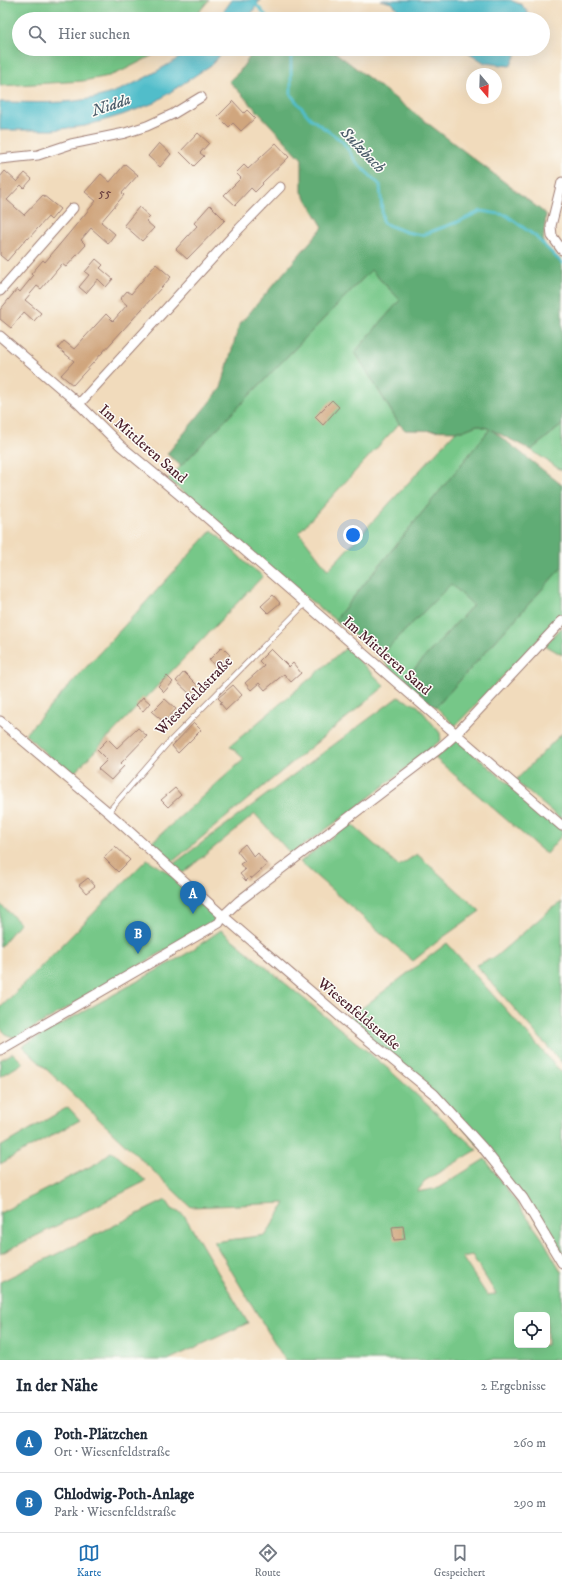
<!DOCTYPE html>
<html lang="de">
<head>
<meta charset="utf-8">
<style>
  :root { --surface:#fff; --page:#f6f6f7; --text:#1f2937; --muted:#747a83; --line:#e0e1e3; --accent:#1f6fb2 }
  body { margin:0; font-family:"IM FELL DW Pica",serif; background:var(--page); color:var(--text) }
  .controls { position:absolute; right:12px; bottom:12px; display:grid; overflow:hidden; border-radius:6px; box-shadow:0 4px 16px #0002 }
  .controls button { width:36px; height:36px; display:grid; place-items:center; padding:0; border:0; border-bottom:1px solid var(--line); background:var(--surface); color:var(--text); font:20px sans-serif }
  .compass { position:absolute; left:466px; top:68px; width:36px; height:36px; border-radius:50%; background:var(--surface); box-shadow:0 4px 16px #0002; rotate:161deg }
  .you { position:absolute; left:353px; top:535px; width:14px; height:14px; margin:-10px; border:3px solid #fff; border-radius:50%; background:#1a73e8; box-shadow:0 0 0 6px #1a73e833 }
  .badge { display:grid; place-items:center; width:26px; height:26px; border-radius:50%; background:var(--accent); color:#fff; font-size:13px; font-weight:700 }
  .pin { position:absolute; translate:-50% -33px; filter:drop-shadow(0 1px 2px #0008) }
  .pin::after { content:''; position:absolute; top:21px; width:14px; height:12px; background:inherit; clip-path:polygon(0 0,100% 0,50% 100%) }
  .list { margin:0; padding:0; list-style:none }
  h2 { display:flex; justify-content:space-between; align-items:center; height:52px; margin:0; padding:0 16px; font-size:17px }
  h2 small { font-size:13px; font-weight:400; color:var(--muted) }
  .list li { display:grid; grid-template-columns:26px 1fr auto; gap:12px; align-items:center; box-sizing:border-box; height:60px; padding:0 16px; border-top:1px solid var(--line) }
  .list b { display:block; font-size:15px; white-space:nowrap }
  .list p { margin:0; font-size:13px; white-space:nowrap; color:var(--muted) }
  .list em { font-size:13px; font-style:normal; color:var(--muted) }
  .icon { flex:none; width:22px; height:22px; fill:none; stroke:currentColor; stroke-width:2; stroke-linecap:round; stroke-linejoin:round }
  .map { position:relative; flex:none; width:562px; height:1360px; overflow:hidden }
  .search { position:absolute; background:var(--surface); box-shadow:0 4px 16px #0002; left:12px; right:12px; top:12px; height:44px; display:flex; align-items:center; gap:10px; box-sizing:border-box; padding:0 14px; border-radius:22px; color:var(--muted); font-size:15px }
  .sheet { height:172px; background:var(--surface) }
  nav { display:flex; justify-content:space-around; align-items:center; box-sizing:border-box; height:56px; border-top:1px solid var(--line); background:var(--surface); font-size:11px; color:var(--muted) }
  nav a { display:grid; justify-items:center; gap:2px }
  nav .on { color:var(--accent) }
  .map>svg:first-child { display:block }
  .green { fill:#76c788; stroke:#60735a; fill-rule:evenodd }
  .forest { fill:#60ac74; stroke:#556650 }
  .water { fill:#51bdca; stroke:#4e6e7a }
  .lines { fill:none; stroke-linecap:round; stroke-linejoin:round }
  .stream { stroke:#51bdca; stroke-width:3 }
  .building { fill:#d0a67e }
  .lane-casing { stroke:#9e7d74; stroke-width:6 }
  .street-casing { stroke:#9e7d74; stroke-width:11 }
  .lane { stroke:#fff; stroke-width:4.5 }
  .street { stroke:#fff; stroke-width:9 }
  .labels { text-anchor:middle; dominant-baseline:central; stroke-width:3; stroke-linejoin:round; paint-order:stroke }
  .number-label { font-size:13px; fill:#6c4140 }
  .street-label { font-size:15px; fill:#4a1f2b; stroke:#fdfcf7 }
  .water-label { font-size:16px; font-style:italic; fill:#4d5e6b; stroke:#fdfcf7 }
</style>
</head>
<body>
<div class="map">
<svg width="562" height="1360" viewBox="0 0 562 1360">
  <rect width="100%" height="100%" fill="#fdfcf7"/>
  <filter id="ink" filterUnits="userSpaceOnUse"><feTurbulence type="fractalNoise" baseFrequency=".025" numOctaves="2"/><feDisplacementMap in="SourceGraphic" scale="8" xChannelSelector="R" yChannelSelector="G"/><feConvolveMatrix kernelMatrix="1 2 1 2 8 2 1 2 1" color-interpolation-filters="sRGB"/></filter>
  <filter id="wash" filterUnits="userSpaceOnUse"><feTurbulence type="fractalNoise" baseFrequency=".012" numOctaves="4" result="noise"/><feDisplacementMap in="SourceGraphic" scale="16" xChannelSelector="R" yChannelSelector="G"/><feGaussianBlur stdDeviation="0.9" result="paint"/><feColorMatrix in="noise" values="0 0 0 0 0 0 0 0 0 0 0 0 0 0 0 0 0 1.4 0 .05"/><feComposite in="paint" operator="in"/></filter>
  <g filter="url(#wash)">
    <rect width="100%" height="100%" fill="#f1dbbc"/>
    <path class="green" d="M0 0H209L193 19H19V49H165L122 71 109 76 83 81 0 86Z
      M371 270 400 300 355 352 399 424 299 532 328 570 456 431H462L477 425 490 429 335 620 267 566 168 479Z
      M562 425V471L531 450Z
      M212 530 247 564 263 576 72 775 54 761 25 734Z
      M562 567V615L455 726 436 707Z
      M451 583 474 604 401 683 380 656Z
      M562 627V655L545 645Z
      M346 648 385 686 172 862V865L398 697 418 706 440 733 441 740 356 808 291 854 255 814 183 873 172 865 151 843 244 759 230 746Z
      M562 733V820L515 781Z
      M457 740 562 829V835L546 854 435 758Z
      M350 823 399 866 417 854 480 911 442 938 413 961 300 862Z
      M147 859 183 882 218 914 217 920 16 1038 7 1035 0 1028V1008Z
      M562 902V1063L476 965 495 957 552 908Z
      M0 904 20 923 0 947Z
      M221 930 385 1066 477 1150 426 1180 417 1192 438 1188 485 1159 542 1238 562 1273V1360H285L214 1242 266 1235 285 1203 191 1207 22 1046 186 954ZM472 1255 496 1294 487 1295 462 1257ZM517 1315H547V1345H517Z
      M447 943 562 1073V1263L523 1198 434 1094 345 1021Z
      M13 1053 23 1063 0 1077V1060Z
      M68 1107 80 1120 0 1164V1147Z
      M112 1151 146 1181 0 1254V1213L97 1163Z
      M166 1200 172 1209 184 1215 248 1323 168 1360H0V1282Z"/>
    <path class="forest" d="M255 49H331L546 214 543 244 562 265V425L531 450 492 430 562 485V567L436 707 401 683 473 605 451 584 380 656 335 620 490 429 477 425 462 431 405 430 399 424 355 352 400 300 371 270 181 466 167 454 221 388 239 325 323 227 302 192V159L229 81 239 72Z"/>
    <path class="water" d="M232 0H260L248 19H218Z
      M380 0H510L522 5 531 17V19H406L392 3Z
      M191 49H226L211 65 154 103 122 115 85 126 53 130H0V102C33 102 66 105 98 97 130 89 159 70 187 53Z
      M463 49H519L510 66 485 63Z"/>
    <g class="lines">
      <path class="stream" d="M252 0 269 19
        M291 49V95L310 118 342 141 357 163 380 185 383 223 406 232 422 235 460 221 481 211 506 215 535 236 562 263"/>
    </g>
    <g id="blocks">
      <path class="building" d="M233 101 244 113 247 110 255 118 241 131 233 123 229 127 218 116Z
        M198 133 209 143 200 153 204 156 194 166 180 152Z
        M159 143 171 154 160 167 148 156Z
        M276 143 289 157 262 183 263 184 255 192 251 188 235 205 224 195 241 178 236 173 244 165 248 169Z
        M125 164 138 175 122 193 124 195 101 222 115 234 108 243 91 228 81 240 86 245 66 267 62 264 41 289 37 286 25 300 41 313 34 321 24 312 11 328 0 319V310L17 289 20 292 33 276 31 274 43 260 45 262 96 201 85 192 101 174 110 182Z
        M5 171 17 182 25 173 32 179 24 188 21 185 7 200 24 215 43 195 60 209 51 220 48 217 28 239 27 238 7 261 0 255V177Z
        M210 205 225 220 187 259 176 249 197 226 194 223Z
        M139 207 150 217 146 221 154 228 142 241 124 225Z
        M96 259 103 265 100 268 113 279 106 287 98 279 86 293 79 287 89 275 85 272Z
        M156 264 171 277 73 385 61 375 74 361 58 348 64 341 74 349 106 314 113 321 127 305 120 299 127 291 131 294Z
        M332 400 339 407 323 425 315 417Z
        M273 595 280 603 268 613 261 606Z
        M222 647 230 655 217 667 209 660Z
        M271 649 289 667 293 663 301 673 291 682 284 674 265 690 259 683 251 690 245 683 264 666 259 661Z
        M184 672 198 686 190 694 176 681Z
        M167 676 173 682 164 692 158 686Z
        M233 685 242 695 226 710 220 703 222 702 218 698Z
        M143 697 150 703 143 711 136 705Z
        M165 699 176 709 164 722 152 712Z
        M194 723 201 730 178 753 172 746Z
        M138 728 147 736 121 763 124 766 111 780 98 769 107 760 97 750 108 739 117 748Z
        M175 788 181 795 168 807 161 800Z
        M245 844 254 857 258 853 267 865 251 879 250 877 246 881 240 874 245 870 240 864 245 861 237 851Z
        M115 846 130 860 118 872 104 858Z
        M88 878 95 886 86 893 79 885Z
        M403 1226 405 1239 394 1240 392 1227Z"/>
    </g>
  </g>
  <g filter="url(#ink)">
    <use href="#blocks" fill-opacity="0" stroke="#9e7d74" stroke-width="1"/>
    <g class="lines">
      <g class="lane-casing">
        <path id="lane" d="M108 812 167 744 305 604"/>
      </g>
      <g class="street-casing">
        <path id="street" d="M0 159 38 155 71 144 125 133 147 126 173 114 201 97
          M562 182 551 226 552 236 562 250
          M0 291 73 208
          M0 336 79 404 121 446 206 517 562 826
          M79 404 240 228 280 187
          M0 721 108 812 223 916 345 1021 434 1094 483 1148 523 1198 562 1263
          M0 1050 219 923 223 916 239 901 440 748 456 734 562 621"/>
      </g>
      <use href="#lane" class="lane"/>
      <use href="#street" class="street"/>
    </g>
  </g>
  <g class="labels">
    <g class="number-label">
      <text x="105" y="193">55</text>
    </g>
    <g class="street-label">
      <text transform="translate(143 444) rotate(41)">Im Mittleren Sand</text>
      <text transform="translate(387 656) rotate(41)">Im Mittleren Sand</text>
      <text transform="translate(194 696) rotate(-46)">Wiesenfeldstraße</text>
      <text transform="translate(359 1014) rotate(40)">Wiesenfeldstraße</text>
    </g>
    <g class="water-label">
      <text transform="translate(111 105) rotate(-19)">Nidda</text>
      <text transform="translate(363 150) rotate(46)">Sulzbach</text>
    </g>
  </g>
</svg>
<div class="controls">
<button><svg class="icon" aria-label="locate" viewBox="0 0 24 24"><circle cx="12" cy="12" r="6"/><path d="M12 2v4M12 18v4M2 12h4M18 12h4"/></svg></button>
</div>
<svg class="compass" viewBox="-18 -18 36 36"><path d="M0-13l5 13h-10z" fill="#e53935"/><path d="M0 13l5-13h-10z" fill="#747a83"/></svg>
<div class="you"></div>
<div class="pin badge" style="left:193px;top:914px">A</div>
<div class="pin badge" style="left:138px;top:954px">B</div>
<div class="search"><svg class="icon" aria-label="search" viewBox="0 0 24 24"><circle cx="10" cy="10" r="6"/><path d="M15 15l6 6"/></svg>Hier suchen</div>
</div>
<section class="sheet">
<h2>In der Nähe<small>2 Ergebnisse</small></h2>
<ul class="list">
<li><span class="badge">A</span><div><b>Poth-Plätzchen</b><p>Ort · Wiesenfeldstraße</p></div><em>260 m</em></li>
<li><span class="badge">B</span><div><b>Chlodwig-Poth-Anlage</b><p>Park · Wiesenfeldstraße</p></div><em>290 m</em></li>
</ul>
</section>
<nav>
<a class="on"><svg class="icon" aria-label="map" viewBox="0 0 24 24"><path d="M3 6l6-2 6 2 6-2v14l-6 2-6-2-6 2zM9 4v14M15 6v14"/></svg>Karte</a>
<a><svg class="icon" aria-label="directions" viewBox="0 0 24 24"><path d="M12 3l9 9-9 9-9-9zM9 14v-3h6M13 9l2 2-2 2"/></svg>Route</a>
<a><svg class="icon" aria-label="saved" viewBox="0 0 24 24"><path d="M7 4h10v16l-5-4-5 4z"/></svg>Gespeichert</a>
</nav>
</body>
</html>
